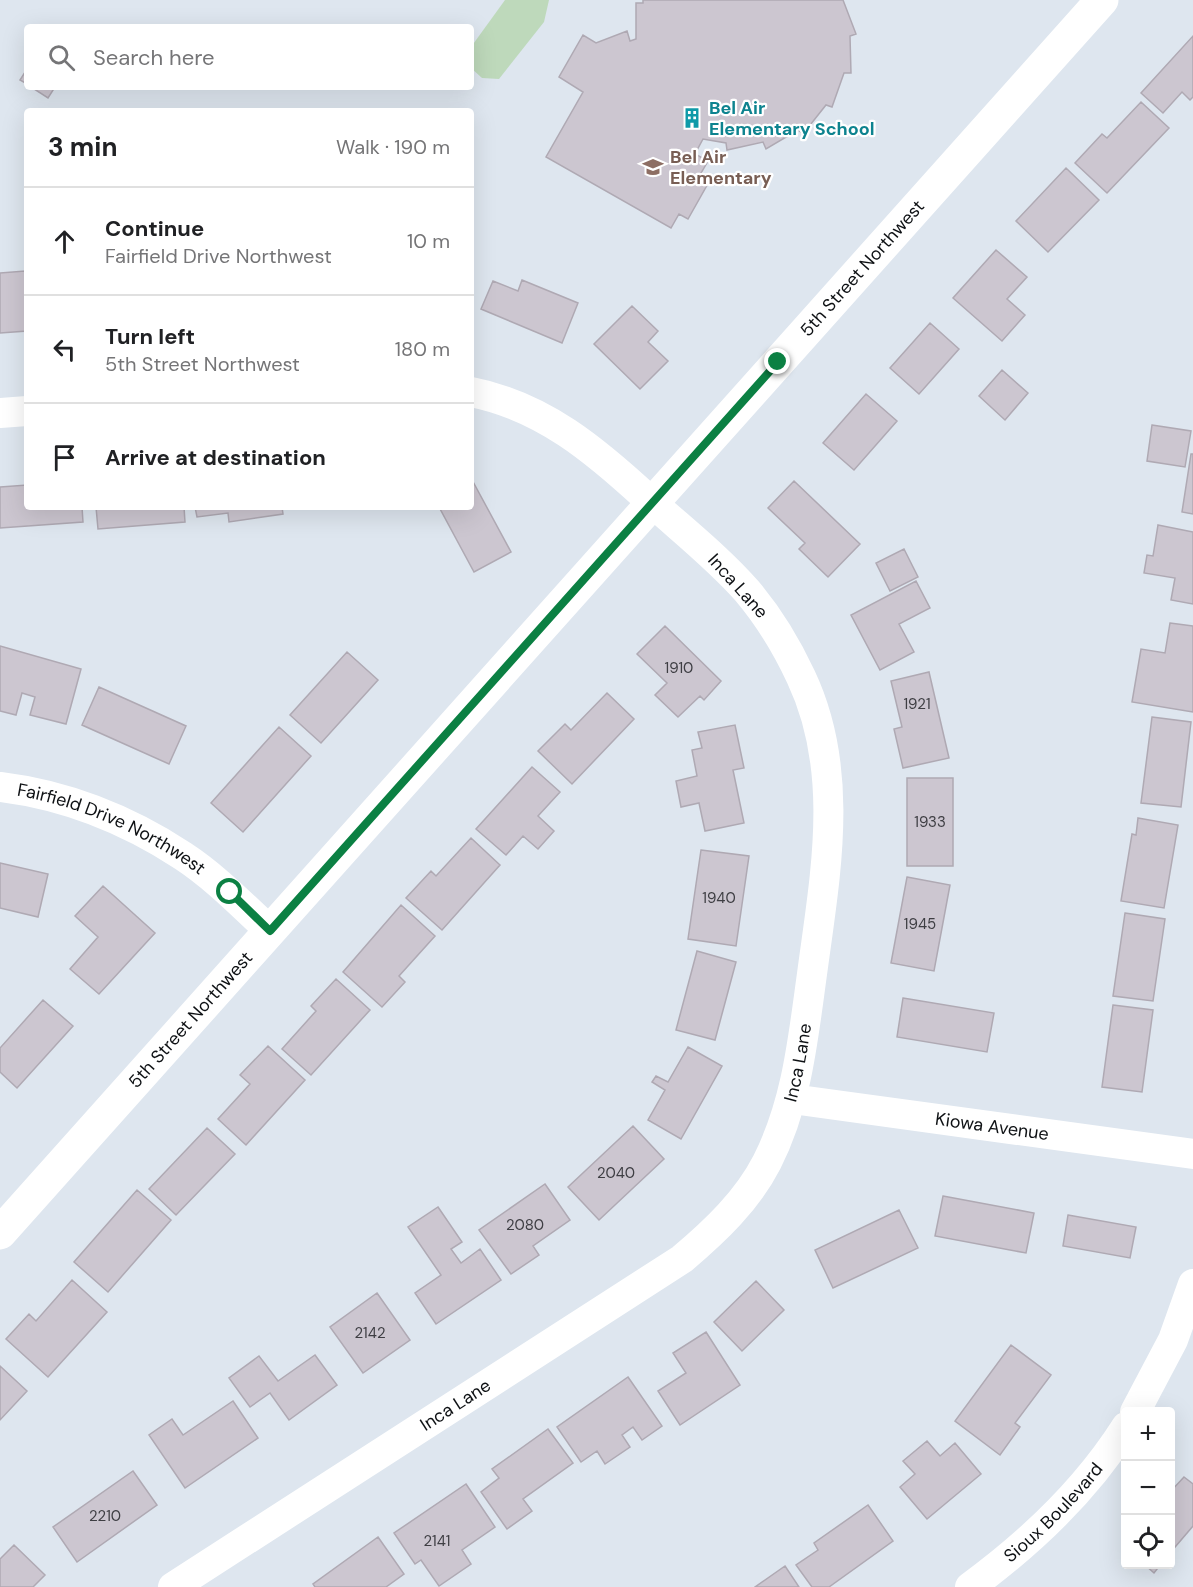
<!DOCTYPE html>
<html lang="en">
<head>
<meta charset="utf-8">
<style>
  :root { --surface:#fff; --page:#f6f6f6; --text:#202124; --muted:#757577; --line:#e0e0e0 }
  body { margin:0; font-family:"DM Sans",sans-serif; background:var(--page); color:var(--text) }
  .controls { position:absolute; right:18px; bottom:18px; display:grid; overflow:hidden; border-radius:6px; box-shadow:0 6px 24px #0002 }
  .controls button { width:54px; height:54px; display:grid; place-items:center; padding:0; border:0; border-bottom:2px solid var(--line); background:var(--surface); color:var(--text); font:30px sans-serif }
  .stop { position:absolute; width:18px; height:18px; margin:-14px; border:4px solid #0b8043; border-radius:50%; background:#fff }
  .stop.end { background:#0b8043; border-color:#fff; box-shadow:0 2px 6px #0008 }
  .list { margin:0; padding:0; list-style:none }
  h2 { display:flex; justify-content:space-between; align-items:center; height:78px; margin:0; padding:0 24px; font-size:26px }
  h2 small { font-size:20px; font-weight:400; color:var(--muted) }
  .list li { display:grid; grid-template-columns:39px 1fr auto; gap:18px; align-items:center; box-sizing:border-box; height:108px; padding:0 24px; border-top:2px solid var(--line) }
  .list b { display:block; font-size:22px; white-space:nowrap }
  .list p { margin:0; font-size:20px; white-space:nowrap; color:var(--muted) }
  .list em { font-size:20px; font-style:normal; color:var(--muted) }
  .icon { flex:none; width:33px; height:33px; fill:none; stroke:currentColor; stroke-width:2; stroke-linecap:round; stroke-linejoin:round }
  .map { position:relative; flex:none; width:1193px; height:1587px; overflow:hidden }
  .search { position:absolute; background:var(--surface); box-shadow:0 6px 24px #0002; left:24px; top:24px; width:450px; height:66px; display:flex; align-items:center; gap:15px; box-sizing:border-box; padding:0 21px; border-radius:6px; color:var(--muted); font-size:22px }
  .panel { position:absolute; background:var(--surface); box-shadow:0 6px 24px #0002; left:24px; top:108px; width:450px; height:402px; border-radius:6px }
  .map>svg:first-child { display:block }
  .park { fill:#bed9bb }
  .building { fill:#ccc6d0; stroke:#afa9b3; stroke-width:1.5 }
  .lines { fill:none; stroke-linecap:round; stroke-linejoin:round }
  .street { stroke:#fff; stroke-width:30 }
  .secondary { stroke:#fff; stroke-width:33 }
  .route { stroke:#0b8043; stroke-width:8 }
  .labels { text-anchor:middle; dominant-baseline:central; stroke-width:4.5; stroke-linejoin:round; paint-order:stroke }
  .number-label { font-size:15px; fill:#3e3e43 }
  .culture-label { font-size:18px; font-weight:bold; fill:#0d838f; stroke:#fff; text-anchor:start }
  .education-label { font-size:18px; font-weight:bold; fill:#785e54; stroke:#fff; text-anchor:start }
  .street-label { font-size:18px; fill:#0e1114; stroke:#fff }
</style>
</head>
<body>
<div class="map">
<svg width="1193" height="1587" viewBox="0 0 1193 1587">
  <rect width="100%" height="100%" fill="#dee6ef"/>
  <path class="park" d="M505 0H549L544 22 499 79 482 78 471 68V47Z"/>
  <path class="building" d="M643 0H843L856 34 850 36 851 73H844L832 107 826 105 803 134 798 130 766 149 763 142 727 150 726 143 703 139 695 154 708 161 700 175 710 180 688 219 679 214 671 228 546 157 583 92 559 77 583 35 596 43 627 31 630 41 636 39V3H643Z
    M1193 36V97L1190 100 1182 92 1163 113 1141 93Z
    M27 69V84L20 80Z
    M31 87H55L48 98Z
    M1141 102 1169 128 1107 193 1075 163 1102 134 1107 138Z
    M1066 168 1099 200 1048 252 1016 221Z
    M996 250 1027 277 1007 299 1025 315 1002 341 953 298Z
    M25 271 27 331 0 333V273Z
    M522 280 578 303 562 343 481 309 493 281 518 291Z
    M632 306 658 331 648 342 668 361 640 389 594 344Z
    M930 323 959 349 919 394 890 368Z
    M1002 370 1028 393 1005 420 979 396Z
    M866 394 897 421 854 470 823 443Z
    M1152 425 1191 431 1185 467 1147 461Z
    M1191 454H1193V514L1182 512Z
    M471 478 511 552 474 572 439 507H471Z
    M794 481 860 544 828 577 799 549 805 543 768 508Z
    M27 485V507H82L83 522 0 528V487Z
    M96 507H184L185 522 98 529Z
    M195 507H282L283 514 229 522 228 513 197 517Z
    M1158 525 1193 532V604L1171 600 1175 578 1144 573 1147 555 1153 556Z
    M904 549 918 577 890 591 876 563Z
    M916 581 930 608 899 624 914 652 880 670 851 615Z
    M1170 623 1193 626V712L1132 702 1141 649 1165 653Z
    M665 626 721 681 704 700 700 696 678 717 655 695 667 683 637 654Z
    M0 646 81 669 66 724 30 715 35 697 22 693 16 715 0 711Z
    M347 652 378 680 321 743 290 715Z
    M929 672 949 758 903 768 894 729 902 727 891 681Z
    M99 687 186 726 169 764 82 725Z
    M607 693 634 719 572 784 538 751 565 724 571 730Z
    M1152 717 1191 722 1181 807 1141 803Z
    M735 725 744 768 733 770 744 823 705 831 699 803 681 807 676 781 697 776 692 750 702 748 698 732Z
    M279 727 311 756 243 832 211 803Z
    M532 767 560 792 538 816 554 831 538 849 523 836 506 855 476 829Z
    M907 778H953V866H907Z
    M1138 818 1178 825 1164 908 1121 901 1132 834 1136 835Z
    M471 838 500 865 442 930 406 898 431 871 436 876Z
    M701 850 749 856 736 946 688 939Z
    M0 863 48 874 38 917 0 908Z
    M907 877 950 885 934 971 891 963Z
    M103 886 155 933 99 994 70 969 98 937 75 916Z
    M401 905 435 936 399 976 405 982 382 1007 343 972Z
    M1125 913 1165 919 1153 1001 1113 996Z
    M697 951 736 962 715 1040 676 1030Z
    M336 979 370 1010 311 1075 282 1049 316 1011 311 1006Z
    M903 998 994 1013 987 1052 897 1037Z
    M43 1000 73 1026 17 1088 0 1072V1048Z
    M1113 1005 1153 1010 1142 1092 1102 1087Z
    M268 1046 305 1080 246 1145 218 1119 250 1084 240 1075Z
    M688 1047 722 1066 681 1139 648 1120 665 1090 652 1082 656 1076 668 1082Z
    M633 1126 664 1159 599 1220 568 1187Z
    M207 1128 235 1154 176 1215 149 1189Z
    M545 1184 570 1220 533 1246 539 1255 511 1274 479 1230Z
    M137 1190 171 1220 108 1292 74 1262Z
    M943 1196 1034 1213 1026 1253 935 1236Z
    M438 1207 462 1242 451 1249 461 1263 480 1249 501 1280 436 1324 415 1293 441 1275 408 1227Z
    M899 1210 918 1248 833 1288 815 1250Z
    M1068 1215 1136 1227 1130 1258 1063 1246Z
    M72 1280 107 1312 48 1377 6 1339 29 1314 36 1321Z
    M756 1281 784 1310 742 1351 714 1322Z
    M377 1293 410 1340 363 1373 330 1327Z
    M706 1332 740 1385 680 1425 658 1391 686 1373 673 1353Z
    M1011 1345 1051 1375 1015 1423 1020 1427 1000 1455 955 1421Z
    M315 1355 337 1385 289 1420 270 1393 250 1407 229 1378 259 1356 278 1381Z
    M0 1366 27 1391 0 1420Z
    M628 1377 662 1426 642 1440 633 1427 622 1435 630 1447 605 1464 597 1451 581 1462 557 1427Z
    M233 1401 258 1438 185 1488 149 1435 172 1419 183 1435Z
    M548 1429 573 1463 523 1499 532 1511 507 1529 481 1492 499 1478 492 1469Z
    M927 1441 940 1456 955 1443 981 1474 927 1519 900 1487 915 1474 903 1461Z
    M133 1471 157 1505 77 1562 53 1527Z
    M1184 1477 1193 1484V1526L1170 1553V1492Z
    M466 1484 495 1527 462 1550 471 1564 439 1586 421 1560 415 1564 394 1533Z
    M868 1505 893 1541 829 1587H812L796 1565 818 1550 814 1543Z
    M378 1537 404 1574 386 1587H315L313 1584Z
    M14 1545 45 1575 33 1587H0V1559Z
    M1144 1564H1161L1154 1573Z
    M785 1566 799 1587H755Z"/>
  <g class="lines">
    <g class="street">
      <path d="M0 413 27 411"/>
      <path id="s1" d="M0 787C65 795 128 820 183 856 215 877 242 905 270 931"/>
      <path id="s2" d="M792 1099 1193 1154"/>
      <path d="M1135 1412 1173 1340 1193 1284"/>
      <path id="s3" d="M173 1587 682 1259C715 1231 747 1201 767 1162 797 1103 803 1039 812 974 825 876 846 772 801 677 787 647 769 617 747 591 717 557 681 529 648 499 596 451 543 406 471 392"/>
      <path id="s4" d="M970 1587C1030 1543 1086 1490 1126 1427"/>
    </g>
    <path class="secondary" id="s5" d="M0 1233 1102 0"/>
  </g>
  <g class="lines">
    <path class="route" d="M230 892 270 931 778 362"/>
  </g>
  <defs>
    <g id="building-bare" transform="scale(1.62)"><path d="M-4-6H4V6H1V3H-1V6H-4ZM-2.5-4.3h1.7v1.8h-1.7ZM.8-4.3h1.7v1.8H.8ZM-2.5-1h1.7V.8h-1.7ZM.8-1h1.7V.8H.8Z" fill="#0f9aa8" stroke="#fff" stroke-width="2.5" paint-order="stroke"/></g>
    <g id="school-bare" transform="scale(1.62)"><path d="M0-5L7-2L0 1L-7-2ZM-4 1L0 2.5L4 1V4Q0 6-4 4Z" fill="#8d6e63" stroke="#fff" stroke-width="2.5" paint-order="stroke"/></g>
  </defs>
  <g fill-rule="evenodd">
    <use href="#building-bare" x="692" y="118"/>
    <use href="#school-bare" x="653" y="167"/>
  </g>
  <g class="labels">
    <g class="number-label">
      <text x="679" y="668">1910</text>
      <text x="917" y="704">1921</text>
      <text x="930" y="822">1933</text>
      <text x="719" y="898">1940</text>
      <text x="920" y="924">1945</text>
      <text x="616" y="1173">2040</text>
      <text x="525" y="1225">2080</text>
      <text x="370" y="1333">2142</text>
      <text x="105" y="1516">2210</text>
      <text x="437" y="1541">2141</text>
    </g>
    <g class="culture-label">
      <text x="709" y="108">Bel Air<tspan x="709" dy="21">Elementary School</tspan></text>
    </g>
    <g class="education-label">
      <text x="670" y="157">Bel Air<tspan x="670" dy="21">Elementary</tspan></text>
    </g>
    <g class="street-label">
      <text stroke="none"><textPath href="#s5" startOffset="1294">5th Street Northwest</textPath></text>
      <text transform="translate(738 586) rotate(48)">Inca Lane</text>
      <text stroke="none"><textPath href="#s1" startOffset="120">Fairfield Drive Northwest</textPath></text>
      <text stroke="none"><textPath href="#s5" startOffset="286">5th Street Northwest</textPath></text>
      <text stroke="none"><textPath href="#s3" startOffset="840">Inca Lane</textPath></text>
      <text stroke="none"><textPath href="#s2" startOffset="202">Kiowa Avenue</textPath></text>
      <text stroke="none"><textPath href="#s3" startOffset="336">Inca Lane</textPath></text>
      <text stroke="none"><textPath href="#s4" startOffset="112">Sioux Boulevard</textPath></text>
    </g>
  </g>
</svg>
<div class="controls">
<button>+</button>
<button>−</button>
<button><svg class="icon" aria-label="locate" viewBox="0 0 24 24"><circle cx="12" cy="12" r="6"/><path d="M12 2v4M12 18v4M2 12h4M18 12h4"/></svg></button>
</div>
<div class="stop" style="left:230px;top:892px"></div>
<div class="stop end" style="left:778px;top:362px"></div>
<div class="search"><svg class="icon" aria-label="search" viewBox="0 0 24 24"><circle cx="10" cy="10" r="6"/><path d="M15 15l6 6"/></svg>Search here</div>
<section class="panel">
<h2>3 min<small>Walk · 190 m</small></h2>
<ul class="list">
<li><svg class="icon" aria-label="ahead" viewBox="0 0 24 24"><path d="M12 20V5M6 11l6-6 6 6"/></svg><div><b>Continue</b><p>Fairfield Drive Northwest</p></div><em>10 m</em></li>
<li><svg class="icon" aria-label="left" viewBox="0 0 24 24"><path d="M17 20v-9H6M10 6l-5 5 5 5"/></svg><div><b>Turn left</b><p>5th Street Northwest</p></div><em>180 m</em></li>
<li><svg class="icon" aria-label="arrive" viewBox="0 0 24 24"><path d="M6 21V4h12l-3 4 3 4H6"/></svg><div><b>Arrive at destination</b></div></li>
</ul>
</section>
</div>
</body>
</html>
